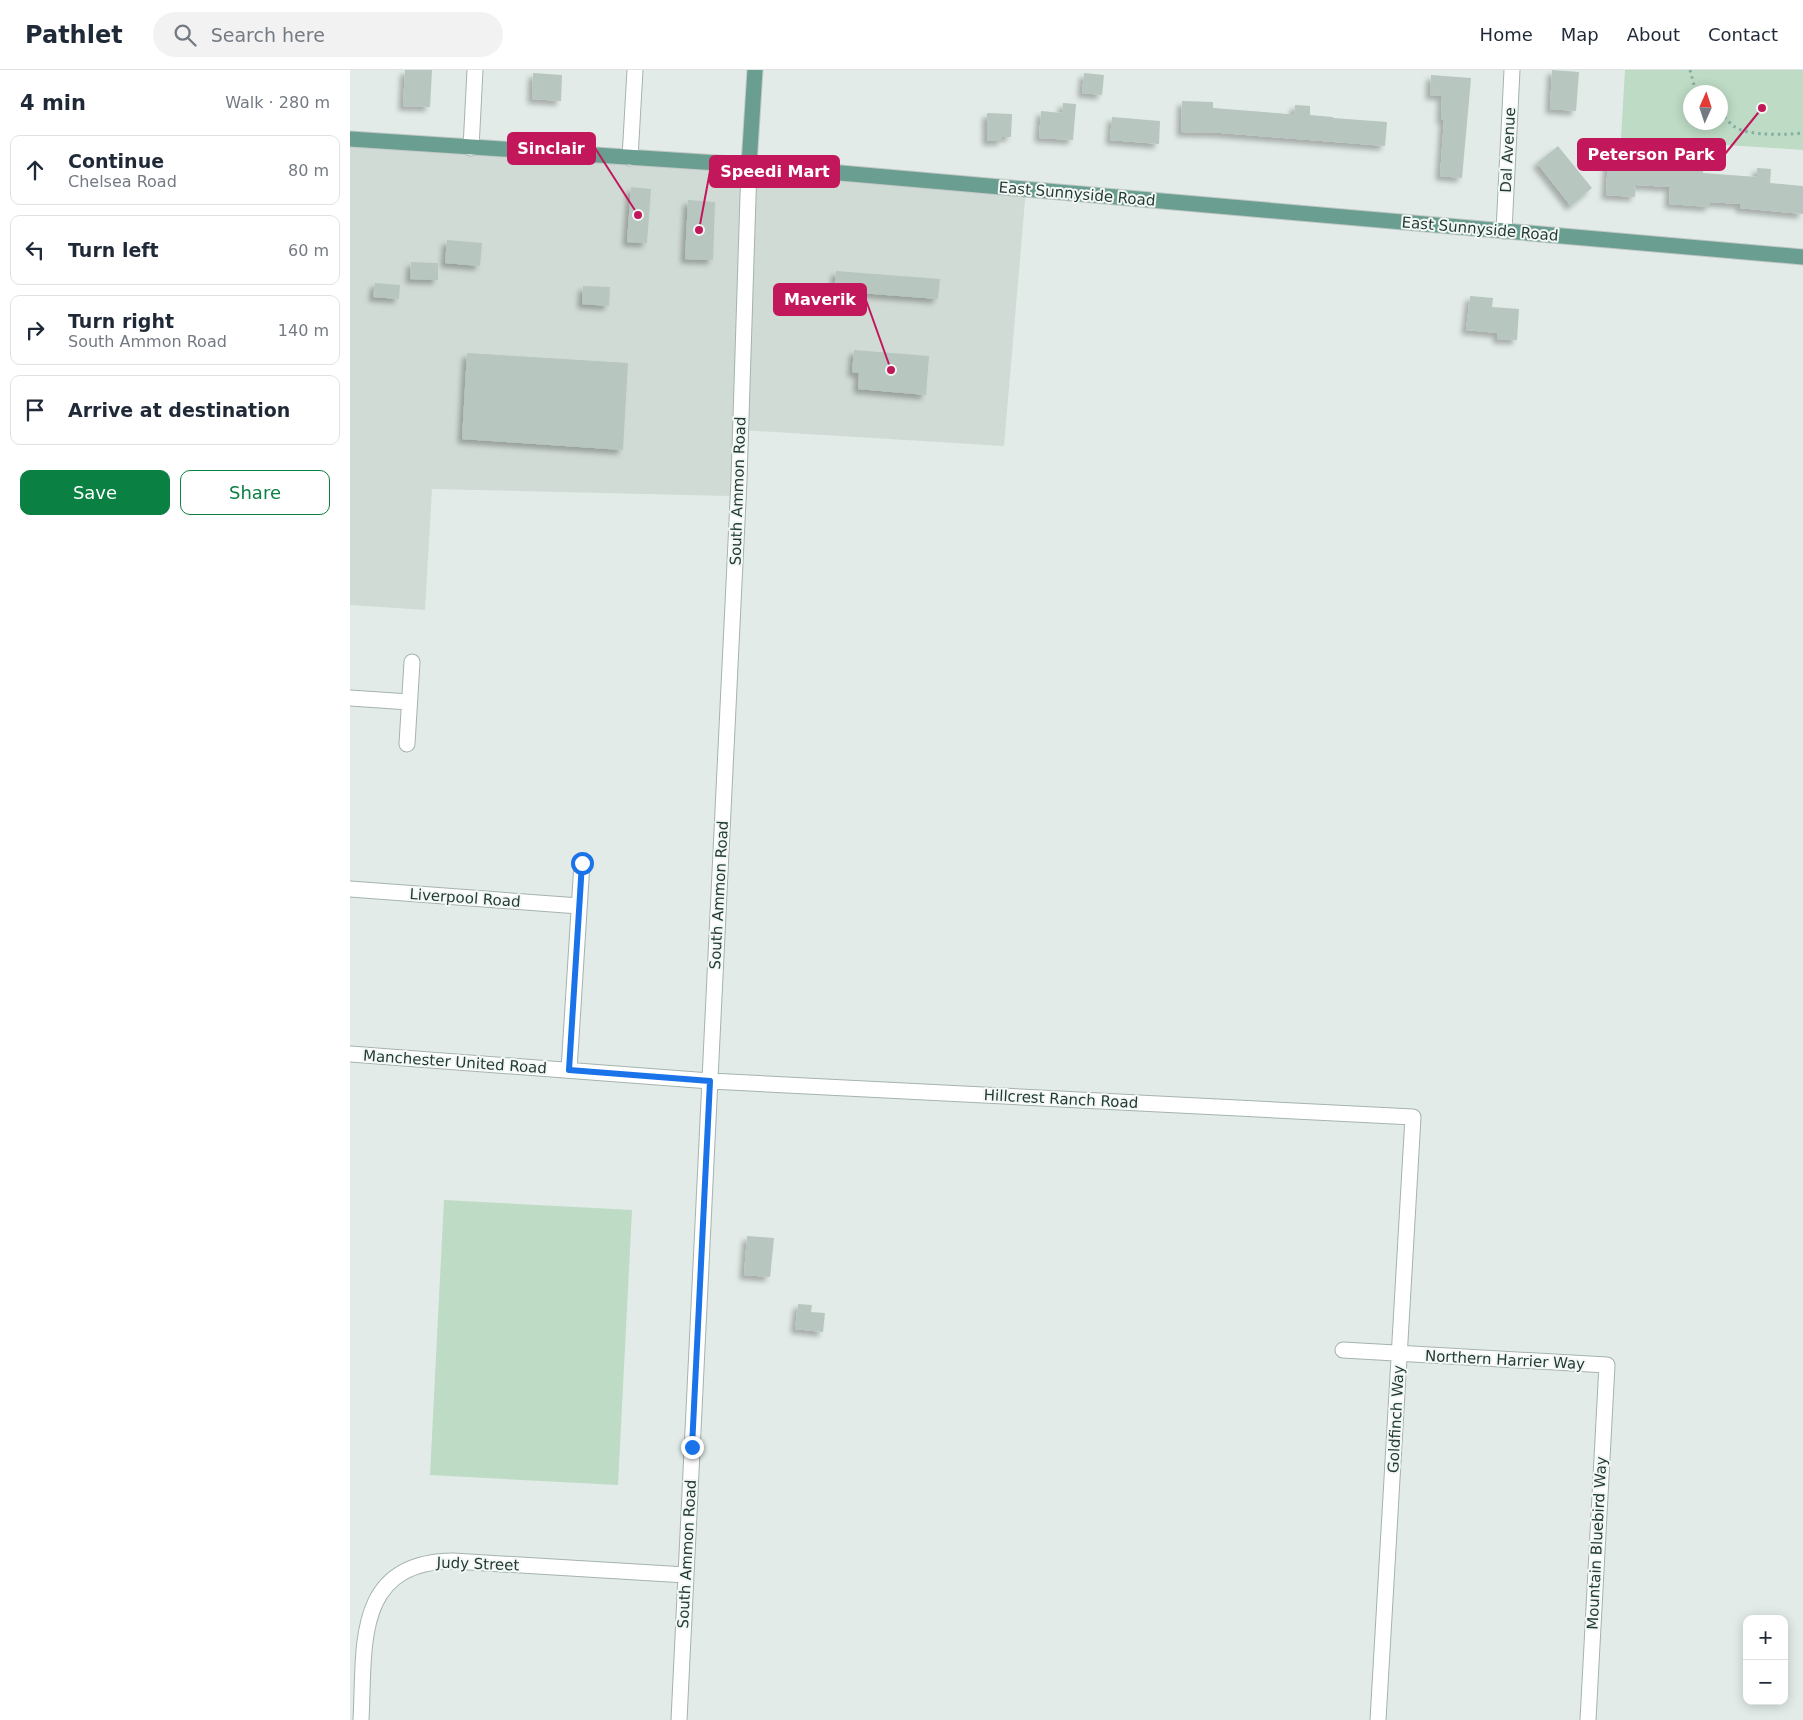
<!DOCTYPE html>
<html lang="en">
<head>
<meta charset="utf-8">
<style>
  :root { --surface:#fff; --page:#f2f2f3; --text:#1f2937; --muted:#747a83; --line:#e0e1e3; --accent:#0b8043 }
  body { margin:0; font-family:"DejaVu Sans",sans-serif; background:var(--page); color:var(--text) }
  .controls { position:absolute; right:15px; bottom:15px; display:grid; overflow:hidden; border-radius:10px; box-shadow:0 2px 12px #0003 }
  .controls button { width:45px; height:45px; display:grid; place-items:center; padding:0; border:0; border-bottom:1px solid var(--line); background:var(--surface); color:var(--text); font:25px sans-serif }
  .compass { position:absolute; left:1333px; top:15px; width:45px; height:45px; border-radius:50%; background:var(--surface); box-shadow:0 2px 12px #0003; rotate:3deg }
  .stop { position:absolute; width:15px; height:15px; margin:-11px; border:4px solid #1a73e8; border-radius:50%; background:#fff }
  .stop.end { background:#1a73e8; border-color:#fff; box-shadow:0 1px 5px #0008 }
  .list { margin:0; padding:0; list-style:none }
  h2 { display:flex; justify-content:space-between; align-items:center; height:65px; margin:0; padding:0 20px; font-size:21px }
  h2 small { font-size:16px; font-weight:400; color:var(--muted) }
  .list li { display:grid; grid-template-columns:32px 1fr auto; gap:15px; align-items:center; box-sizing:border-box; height:70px; margin:0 10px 10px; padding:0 10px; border:1px solid var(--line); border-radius:10px }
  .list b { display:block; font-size:19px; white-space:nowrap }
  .list p { margin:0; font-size:16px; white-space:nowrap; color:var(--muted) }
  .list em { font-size:16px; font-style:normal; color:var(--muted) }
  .actions { display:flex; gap:10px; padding:15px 20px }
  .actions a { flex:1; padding:11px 0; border:1px solid var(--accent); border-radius:10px; text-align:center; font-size:18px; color:var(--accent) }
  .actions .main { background:var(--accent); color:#fff }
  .icon { flex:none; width:28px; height:28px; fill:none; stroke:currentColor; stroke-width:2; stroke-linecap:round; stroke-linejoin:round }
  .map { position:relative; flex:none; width:1453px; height:1650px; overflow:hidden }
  header { display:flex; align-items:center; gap:30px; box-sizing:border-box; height:70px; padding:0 25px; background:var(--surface); border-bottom:1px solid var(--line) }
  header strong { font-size:24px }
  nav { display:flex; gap:28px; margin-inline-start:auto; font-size:18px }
  .search { width:350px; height:45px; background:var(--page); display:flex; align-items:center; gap:12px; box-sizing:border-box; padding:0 18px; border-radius:28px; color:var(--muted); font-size:19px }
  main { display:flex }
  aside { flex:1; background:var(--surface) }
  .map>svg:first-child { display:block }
  .built { fill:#d1dbd6 }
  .green { fill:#bddbc5; fill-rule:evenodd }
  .building { fill:#b8c6c0; filter:url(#shadow) }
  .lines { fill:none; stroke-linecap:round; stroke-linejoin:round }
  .minor-casing { stroke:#a5b3ae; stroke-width:17 }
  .major-casing { stroke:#c1c8c6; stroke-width:17 }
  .path { stroke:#85ada0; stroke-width:3; stroke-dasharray:2.5 4; stroke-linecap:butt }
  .minor { stroke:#fff; stroke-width:15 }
  .major { stroke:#6a9e90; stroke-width:15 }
  .route { stroke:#1a73e8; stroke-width:6 }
  .labels { text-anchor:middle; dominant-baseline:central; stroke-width:4; stroke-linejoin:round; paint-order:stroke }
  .street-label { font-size:15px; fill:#233b35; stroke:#f3f8f5 }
  .leader { fill:none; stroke:#c2185b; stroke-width:2 }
  .callout-dot { fill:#c2185b; stroke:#f3f8f5; stroke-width:2 }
  .callout { fill:#c2185b; stroke:#c2185b; stroke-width:2 }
  .callout-label { font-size:16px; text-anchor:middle; font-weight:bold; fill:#fff }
</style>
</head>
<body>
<header>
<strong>Pathlet</strong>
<div class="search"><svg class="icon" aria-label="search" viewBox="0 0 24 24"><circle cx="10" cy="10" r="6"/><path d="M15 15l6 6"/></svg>Search here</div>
<nav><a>Home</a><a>Map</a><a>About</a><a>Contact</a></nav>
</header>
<main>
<aside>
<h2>4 min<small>Walk · 280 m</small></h2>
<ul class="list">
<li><svg class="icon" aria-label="ahead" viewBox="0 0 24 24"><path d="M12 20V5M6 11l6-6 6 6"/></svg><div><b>Continue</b><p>Chelsea Road</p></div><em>80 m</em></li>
<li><svg class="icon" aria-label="left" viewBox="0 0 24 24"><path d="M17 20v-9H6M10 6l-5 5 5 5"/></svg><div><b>Turn left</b></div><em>60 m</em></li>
<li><svg class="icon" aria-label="right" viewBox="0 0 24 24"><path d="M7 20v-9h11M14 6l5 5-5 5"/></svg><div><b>Turn right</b><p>South Ammon Road</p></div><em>140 m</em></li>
<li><svg class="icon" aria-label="arrive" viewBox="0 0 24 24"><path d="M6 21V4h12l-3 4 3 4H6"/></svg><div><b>Arrive at destination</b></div></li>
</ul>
<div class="actions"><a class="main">Save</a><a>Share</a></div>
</aside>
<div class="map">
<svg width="1453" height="1650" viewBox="0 0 1453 1650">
  <defs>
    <filter id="shadow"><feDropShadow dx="-4.5" dy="4.5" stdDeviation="2.5" flood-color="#0004"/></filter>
  </defs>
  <rect width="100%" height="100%" fill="#e2ebe7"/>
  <path class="built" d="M0 69 676 119 654 376 391 360 389 410 379 426 82 419 75 540 0 535Z"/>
  <path class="green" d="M1275 0H1453V80L1271 68ZM1340 22H1370V52H1340Z
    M94 1130 282 1140 268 1415 80 1405Z"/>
  <path class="building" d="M55 0H82L80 37 53 36Z
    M1202 0 1229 2 1226 41 1200 39Z
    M183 3 212 5 211 31 182 29Z
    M734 3 754 5 752 25 732 23Z
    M1081 5 1121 8 1112 108 1090 106 1094 50 1091 49 1092 26 1080 25Z
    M832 31 863 32V38L938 44H944L945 35 960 36V45L983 47V48L1037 52 1035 76 871 63 831 62Z
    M713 33 726 34 723 70 689 68 691 41 712 43Z
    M637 43 662 44 661 67H652V71H637Z
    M762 47 810 51 809 74 760 70Z
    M1208 76 1242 118 1221 136 1187 93Z
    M1258 88 1353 94V103L1407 107V98L1421 99 1420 113 1453 116V144L1390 138V134L1360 132V137L1319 134 1320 117 1286 115 1285 127 1256 125Z
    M281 117 301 119 297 173 277 172Z
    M338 130 365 132 363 190 335 189Z
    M97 170 132 173 130 196 95 193Z
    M61 192 88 193V210L60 209Z
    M486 201 590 209 588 229 484 221Z
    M25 213 50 215 49 229 23 227Z
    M233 216 260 217 259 236 232 234Z
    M1120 226 1143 228 1142 237 1169 239 1167 270 1147 269 1148 263 1116 260Z
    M504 280 579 286 576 325 508 319 509 303 502 302Z
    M117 283 278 293 273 380 112 369Z
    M397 1166 424 1168 420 1207 394 1205Z
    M448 1234 462 1235 461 1242 475 1243 473 1262 445 1259Z"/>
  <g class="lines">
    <g class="minor-casing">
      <path id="minor" d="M121 78 125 0
        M280 88 285 0
        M1154 161 1162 0
        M0 628 59 632
        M57 674 62 592
        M0 819 229 836
        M0 984 360 1011 1063 1047 1028 1650
        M219 1000 232 793
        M993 1280 1257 1295 1238 1650
        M11 1650C15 1577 3 1492 103 1491L336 1505
        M329 1650 389 410 399 95"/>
    </g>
    <g class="major-casing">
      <path id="major" d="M0 69 399 95 1453 187
        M399 95 405 0"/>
    </g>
    <path class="path" d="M1340 0 1344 15 1351 22
      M1370 42C1375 47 1380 54 1385 57 1398 66 1437 65 1453 63"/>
    <use href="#minor" class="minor"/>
    <use href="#major" class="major"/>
  </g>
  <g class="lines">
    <path class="route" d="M232 793 219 1000 360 1011 342 1377"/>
  </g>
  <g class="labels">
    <g class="street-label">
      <text transform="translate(1158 80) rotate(-87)">Dal Avenue</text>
      <text transform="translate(727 124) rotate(5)">East Sunnyside Road</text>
      <text transform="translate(1130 159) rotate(5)">East Sunnyside Road</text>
      <text transform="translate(388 421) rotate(-88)">South Ammon Road</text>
      <text transform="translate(369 825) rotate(-87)">South Ammon Road</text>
      <text transform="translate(115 828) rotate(4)">Liverpool Road</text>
      <text transform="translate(105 992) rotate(4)">Manchester United Road</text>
      <text transform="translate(711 1029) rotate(3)">Hillcrest Ranch Road</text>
      <text transform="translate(1155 1290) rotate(3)">Northern Harrier Way</text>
      <text transform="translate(1046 1349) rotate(-87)">Goldfinch Way</text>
      <text transform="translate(1247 1473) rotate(-87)">Mountain Bluebird Way</text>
      <text transform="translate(337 1484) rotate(-87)">South Ammon Road</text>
      <text transform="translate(128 1494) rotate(2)">Judy Street</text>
    </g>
  </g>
  <path class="leader" d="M288 145L245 78M1412 38L1375 84M349 160L360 101M541 300L516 230"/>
  <g class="callout-dot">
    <circle cx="288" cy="145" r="5"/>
    <circle cx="1412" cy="38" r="5"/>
    <circle cx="349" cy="160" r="5"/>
    <circle cx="541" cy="300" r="5"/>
  </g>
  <g class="callout">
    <rect x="158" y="63" width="87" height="31" rx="5"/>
    <rect x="1228" y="69" width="147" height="31" rx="5"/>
    <rect x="360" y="86" width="129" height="31" rx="5"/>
    <rect x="424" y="214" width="92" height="31" rx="5"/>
  </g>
  <g class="callout-label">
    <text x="201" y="84">Sinclair</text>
    <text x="1301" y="90">Peterson Park</text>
    <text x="425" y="107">Speedi Mart</text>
    <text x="470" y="235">Maverik</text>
  </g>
</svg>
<div class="controls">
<button>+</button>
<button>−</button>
</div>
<svg class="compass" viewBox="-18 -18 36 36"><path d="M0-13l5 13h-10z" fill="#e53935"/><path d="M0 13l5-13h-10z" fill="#747a83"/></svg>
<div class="stop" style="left:232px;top:793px"></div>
<div class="stop end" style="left:342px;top:1377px"></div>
</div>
</main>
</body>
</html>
